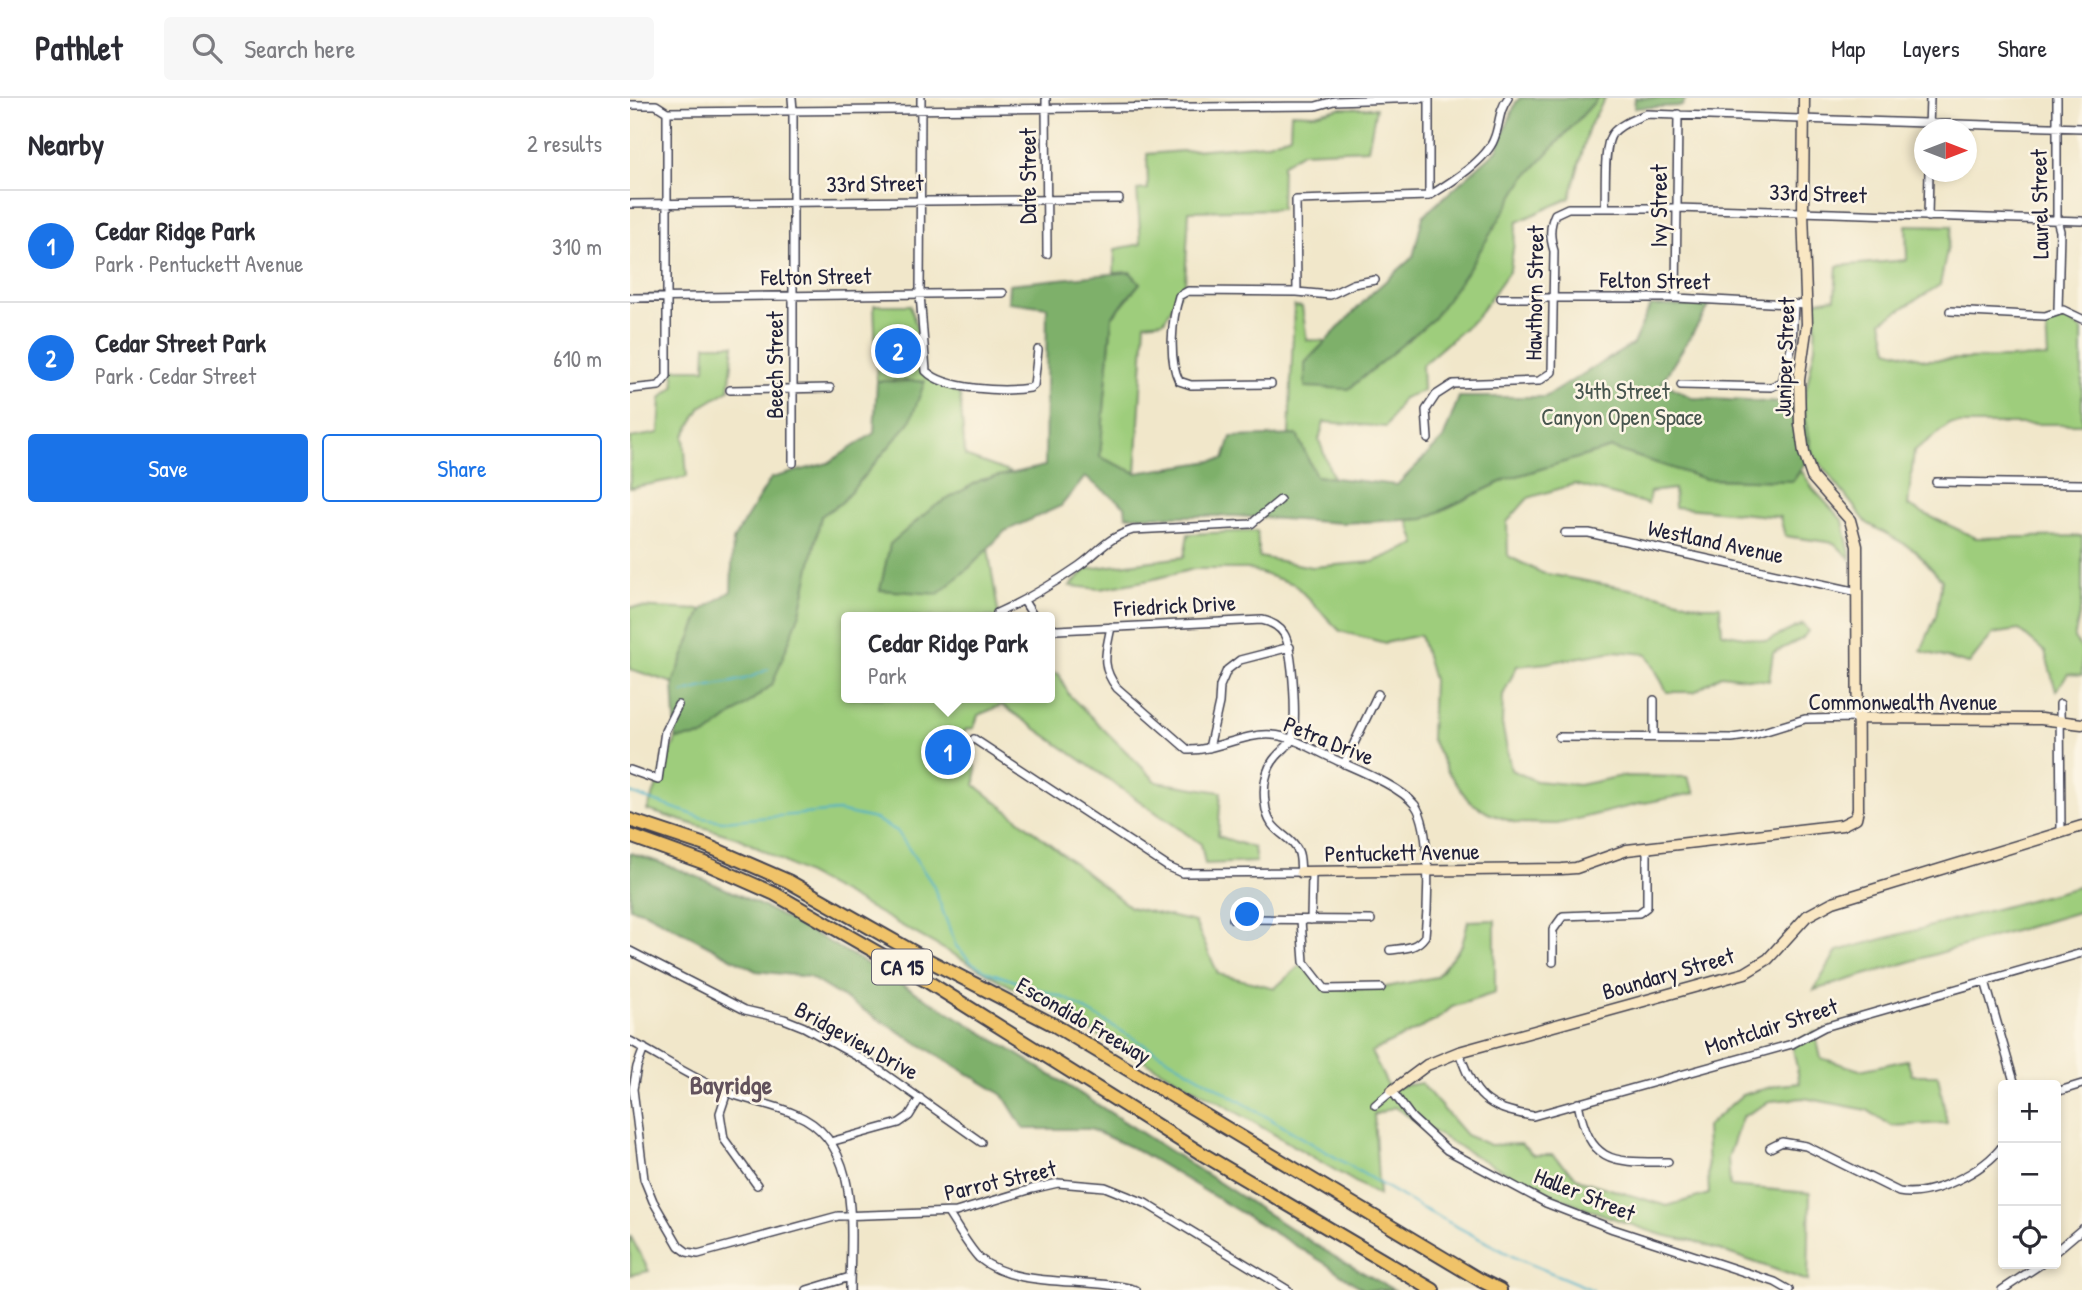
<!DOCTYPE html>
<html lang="en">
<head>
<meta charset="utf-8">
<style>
  :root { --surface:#fff; --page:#f7f7f7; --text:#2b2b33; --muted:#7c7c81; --line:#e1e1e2; --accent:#1a73e8 }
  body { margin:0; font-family:"Patrick Hand",sans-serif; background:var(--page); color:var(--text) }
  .controls { position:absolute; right:21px; bottom:21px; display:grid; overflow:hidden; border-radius:7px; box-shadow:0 4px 10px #0003 }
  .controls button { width:63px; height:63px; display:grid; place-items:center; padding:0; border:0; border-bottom:2px solid var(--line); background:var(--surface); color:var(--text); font:35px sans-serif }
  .compass { position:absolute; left:1284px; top:21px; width:63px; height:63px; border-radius:50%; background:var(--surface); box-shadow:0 4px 10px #0003; rotate:90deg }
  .you { position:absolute; left:618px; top:817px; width:24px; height:24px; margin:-18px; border:5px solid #fff; border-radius:50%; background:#1a73e8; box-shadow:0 0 0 10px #1a73e833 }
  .badge { display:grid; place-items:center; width:46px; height:46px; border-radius:50%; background:var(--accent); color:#fff; font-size:23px; font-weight:700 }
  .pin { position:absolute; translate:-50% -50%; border:4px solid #fff; box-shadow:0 2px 7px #0006 }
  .popup { position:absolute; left:211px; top:514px; width:214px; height:91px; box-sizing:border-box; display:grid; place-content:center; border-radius:7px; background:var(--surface); filter:drop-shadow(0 2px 5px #0005); font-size:23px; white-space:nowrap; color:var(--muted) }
  .popup b { font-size:26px; color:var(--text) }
  .popup::after { content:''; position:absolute; left:50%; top:100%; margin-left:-14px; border:14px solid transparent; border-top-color:var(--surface) }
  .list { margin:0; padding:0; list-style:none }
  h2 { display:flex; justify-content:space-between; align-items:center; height:91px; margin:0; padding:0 28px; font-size:30px }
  h2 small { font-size:23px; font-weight:400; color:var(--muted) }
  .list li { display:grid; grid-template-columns:46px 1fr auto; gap:21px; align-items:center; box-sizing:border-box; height:112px; padding:0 28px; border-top:2px solid var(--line) }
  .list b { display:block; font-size:26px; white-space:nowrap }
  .list p { margin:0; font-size:23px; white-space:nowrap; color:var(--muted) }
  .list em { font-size:23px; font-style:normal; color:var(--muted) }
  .actions { display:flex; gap:14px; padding:21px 28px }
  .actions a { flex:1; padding:16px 0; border:2px solid var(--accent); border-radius:7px; text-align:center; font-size:24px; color:var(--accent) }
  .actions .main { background:var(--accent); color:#fff }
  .icon { flex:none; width:38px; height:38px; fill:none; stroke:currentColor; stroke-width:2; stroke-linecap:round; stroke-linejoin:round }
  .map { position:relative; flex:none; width:1452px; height:1192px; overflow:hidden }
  header { display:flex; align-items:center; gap:42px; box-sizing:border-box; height:98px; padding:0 35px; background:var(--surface); border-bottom:2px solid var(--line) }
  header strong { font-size:33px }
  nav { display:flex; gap:38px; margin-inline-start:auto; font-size:24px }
  .search { width:490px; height:63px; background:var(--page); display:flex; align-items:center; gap:18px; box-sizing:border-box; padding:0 24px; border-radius:7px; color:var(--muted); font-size:26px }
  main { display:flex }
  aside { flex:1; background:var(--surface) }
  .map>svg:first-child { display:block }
  .green { fill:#9ecd7b; stroke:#60785b; stroke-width:2 }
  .forest { fill:#7eb06b; stroke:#506953; stroke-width:2 }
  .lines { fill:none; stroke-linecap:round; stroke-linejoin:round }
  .stream { stroke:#4ab0c9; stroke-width:2 }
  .street-casing { stroke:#414050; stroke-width:10 }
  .secondary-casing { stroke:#414050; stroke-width:13 }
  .highway-casing { stroke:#414050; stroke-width:16 }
  .street { stroke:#fff; stroke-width:7 }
  .secondary { stroke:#f9e7c3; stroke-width:10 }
  .highway { stroke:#f0c369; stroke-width:12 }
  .labels { text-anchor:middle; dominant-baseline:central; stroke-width:5; stroke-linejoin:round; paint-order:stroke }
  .shield { fill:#fcf5e5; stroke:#63616e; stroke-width:2 }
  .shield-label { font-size:21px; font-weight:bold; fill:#22223b }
  .street-label { font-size:23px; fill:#22223b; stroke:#fcf5e5 }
  .park-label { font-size:23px; fill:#47554e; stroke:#fcf5e5 }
  .quarter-label { font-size:26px; font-weight:bold; fill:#62525c; stroke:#fcf5e5 }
</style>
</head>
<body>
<header>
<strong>Pathlet</strong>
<div class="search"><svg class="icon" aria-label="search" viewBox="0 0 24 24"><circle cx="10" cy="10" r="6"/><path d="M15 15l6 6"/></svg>Search here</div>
<nav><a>Map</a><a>Layers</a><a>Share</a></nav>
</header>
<main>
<aside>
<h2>Nearby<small>2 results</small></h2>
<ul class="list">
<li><span class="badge">1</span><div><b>Cedar Ridge Park</b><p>Park · Pentuckett Avenue</p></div><em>310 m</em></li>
<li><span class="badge">2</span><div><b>Cedar Street Park</b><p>Park · Cedar Street</p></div><em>610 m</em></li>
</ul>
<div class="actions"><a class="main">Save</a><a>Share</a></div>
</aside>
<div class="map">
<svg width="1452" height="1192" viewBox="0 0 1452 1192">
  <rect width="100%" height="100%" fill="#fcf5e5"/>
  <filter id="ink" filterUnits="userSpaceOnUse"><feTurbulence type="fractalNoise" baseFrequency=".0143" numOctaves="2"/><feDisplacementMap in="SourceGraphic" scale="14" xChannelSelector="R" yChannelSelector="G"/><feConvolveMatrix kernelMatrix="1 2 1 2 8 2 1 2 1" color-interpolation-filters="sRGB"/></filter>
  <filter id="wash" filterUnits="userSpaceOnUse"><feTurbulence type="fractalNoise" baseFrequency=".00686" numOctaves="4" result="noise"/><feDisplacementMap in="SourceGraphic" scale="28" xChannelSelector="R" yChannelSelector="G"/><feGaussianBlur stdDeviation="1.57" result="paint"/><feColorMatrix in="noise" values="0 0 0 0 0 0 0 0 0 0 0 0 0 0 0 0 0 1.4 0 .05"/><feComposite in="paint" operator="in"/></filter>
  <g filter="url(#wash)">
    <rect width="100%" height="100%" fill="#f1e7ca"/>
    <path class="green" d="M968 0H975L959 29 940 100 887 124 880 172 846 220 792 267 793 293 773 300 756 329 694 324 689 342 703 380 686 378 667 338 659 337 664 208 672 209 677 242 696 243 675 265 894 81Z
      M709 10H746L738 51 672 54 652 67 651 111 559 113 555 185 534 223 515 225 506 375 470 359 482 219 510 185 500 174 484 175 485 151 511 146 507 92 518 91 517 56 635 46 660 37 661 15 684 16Z
      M1276 127 1322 128 1310 187 1252 223 1258 251 1296 262 1418 259 1416 226 1432 217 1452 232V326H1320L1284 353 1278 408 1346 440 1452 438V505L1444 541 1452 551V577L1438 576 1426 593 1415 554 1389 532 1363 536 1339 566 1291 553 1306 518 1312 482 1285 452 1237 425 1182 355 1173 306 1185 249 1186 203 1205 200 1207 168 1277 162Z
      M244 207H280L289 239 294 274 330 297 335 358 382 375 351 382 302 410 340 469 358 450 369 519H216V600H420V574L429 576 439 597 527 684 591 694 588 738 624 750 626 764 575 766 571 746 372 607 348 617 344 630 337 631 330 637 332 660 346 668 345 687 500 809 565 824 588 876 645 890 674 864 695 891 751 890 806 879 832 847 838 823 865 822V895L822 909 805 923 741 954 759 990 791 985 836 1037 860 1047 891 1046 903 1057H922L950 1082 1037 1108 1079 1096 1076 1029 1112 997 1149 987 1170 985 1162 946 1185 934 1191 960 1230 972 1277 962 1282 977H1308L1317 1025 1262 1028 1237 1012 1174 1000 1141 1003 1112 1019 1098 1060 1100 1088 1180 1095 1178 1183 1061 1142C1037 1140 1016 1132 994 1124 912 1097 836 1056 764 1009L744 1017 749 1098 601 1011 222 800 111 741 17 712 46 641 75 638 170 515 191 418 212 404 293 283H247Z
      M76 247H104L99 292 71 309 54 338 57 379 0 390V340L29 335 31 300 45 288 43 271H75Z
      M981 350 1075 381 1163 383 1171 372 1183 391 1213 423 1221 461 1204 445 1155 438 1150 419 1045 409 1044 391 1020 394 1018 406 944 386 898 400 877 424 878 458 912 475 1027 496 1071 508H1090L1092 535 1137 543 1173 526 1178 533 1172 541 1143 555 1139 583 1091 577 1064 594H1037L1017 556 984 553 917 565 887 568 873 597 872 626 881 672 906 683 949 687 992 678 1057 679 1065 695 1009 706 927 726 886 725 858 715 839 703 818 674 801 640 803 582 790 537 755 545 710 533 664 486 618 471H564L520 482 470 491 440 488 457 471 554 459 558 436 627 433 629 459 682 469 743 464 786 446 778 422 794 421 877 381Z
      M0 509 72 512 43 585 0 571Z
      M1452 788V813L1184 892 1207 853Z
      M0 1137 19 1173 0 1177Z"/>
    <path class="forest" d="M890 0H968L894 81 840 169 803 221 719 291 675 289V265L742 195 783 159 793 118 867 52 886 4Z
      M1005 0H1056L1052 8 1004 10Z
      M500 174 510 185 482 219 470 359 506 375 594 361 601 339 667 337 686 378 767 387 813 341 829 299H915L1003 246 1020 208 1080 207 1032 284 1062 300 1173 306 1182 355 1163 383 1075 381 981 350 877 381 794 421 712 425 606 418H496L495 408 455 379 431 408 375 433 340 469 308 496 250 492 260 446 302 410 351 382 415 368 417 209 378 204 379 186Z
      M247 283H295L280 324 212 404 191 418 170 515 142 587 75 638 46 641 43 585 72 512 101 493 103 442 141 380 198 365 244 335Z
      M0 755C102 785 194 840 285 894 426 977 563 1069 702 1157L764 1192H734L696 1166 507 1052 460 1031H394L373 997 179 879 126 873 15 814 0 810Z"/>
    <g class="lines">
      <path class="stream" d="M53 595C83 583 107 589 138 571
        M0 695 73 720 93 723 208 713 245 721 267 733 303 787 326 848 341 864 359 874 437 901 788 1108 888 1161 963 1192"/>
    </g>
  </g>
  <g filter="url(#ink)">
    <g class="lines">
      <g class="street-casing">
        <path id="street" d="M162 0 163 12V365
          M291 0 290 196 296 273C314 292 375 294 400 290L404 287 408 252
          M416 0 417 156
          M1427 0V122L1430 133 1428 212
          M0 7H26L37 14 686 8 704 3 794 0
          M1299 32 1300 0
          M799 98C818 86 856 63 864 41 870 27 868 13 878 0
          M799 98V0
          M0 106 489 101
          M975 108C976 92 973 48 982 36 990 26 1005 21 1016 16L1452 30
          M1298 119 1299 74
          M667 194 666 102 799 98
          M0 200 373 195
          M871 200H1046L1177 207
          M1046 200 1048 16
          M1320 213 1415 218 1433 212 1452 221
          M641 286 561 287 549 283C538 261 542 221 549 198L558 193 667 194 700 197 723 186 745 182
          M1051 287 1141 289 1152 284 1162 246 1164 206
          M0 291 29 288 37 278V14
          M100 292 200 290
          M798 341 796 312 806 297 823 286 909 283 922 274 924 153C920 140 919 129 925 116L938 110H1047L1452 123
          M1306 384 1452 386
          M935 435H959L1228 494
          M394 503 404 519
          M367 515C396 502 423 486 449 468 470 453 476 440 503 432L621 426 650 402
          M481 529C476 555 470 568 487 590L558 652C586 653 612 635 642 637 663 638 687 654 706 662 728 672 770 688 785 707 802 729 798 809 795 838 786 851 774 850 760 852
          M1430 606 1431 734
          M929 639 1102 640 1123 637 1175 621 1227 620
          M1024 639V602
          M344 641 538 769 552 775 671 774C670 768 671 759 668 753 659 734 638 737 635 705 633 690 635 671 646 659 650 654 657 649 661 643 668 630 663 549 654 536 649 528 641 524 632 522L427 532 420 530
          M579 650 589 605 590 588 597 572 610 562 660 549
          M714 666 748 596
          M0 672 28 682 35 633 48 607
          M603 821 741 822
          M671 822 674 864 695 891 751 890
          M681 822 682 774
          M0 853 115 912 154 921 174 929 241 966 351 1044
          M923 864V832L933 818 1009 815 1017 809V750
          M1355 883 1385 987
          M0 943C33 960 64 982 99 995 121 1003 144 1007 165 1016 233 1044 220 1133 220 1192
          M14 950 7 969 3 991 14 1081 23 1103 49 1148 57 1154 68 1156 208 1118 326 1114 402 1091 428 1085 475 1089 515 1105 658 1192
          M829 954C845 999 855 1010 903 1018L1162 946 1194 929 1452 855
          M97 994 90 1015 94 1041 127 1087
          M1426 994 1452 986
          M948 1005C960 1067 983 1064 1038 1064
          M745 1007 762 993 782 1020 817 1052 916 1105 983 1131 1145 1184 1159 1192
          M200 1044 269 1025 279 1018 290 1000
          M1140 1050 1152 1044 1176 1048 1269 1094C1300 1100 1356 1073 1373 1047
          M318 1115C328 1130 337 1147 349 1160 388 1192 455 1178 506 1192
          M1426 1153 1452 1131
          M177 1192 220 1179
          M1372 1192 1411 1166"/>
      </g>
      <g class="secondary-casing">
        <path id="secondary" d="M1227 620 1411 621 1452 626
          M671 774 932 771 946 770 997 752 1212 727 1226 720 1228 711 1227 448 1220 422 1182 379 1174 355 1170 326 1169 282 1177 226 1173 114 1174 0
          M762 993 797 967 829 954 1115 875 1138 861 1177 818 1203 804 1452 728"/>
      </g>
      <g class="highway-casing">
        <path id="highway" d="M0 722 75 747 158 783 294 860 424 927 850 1182 870 1192
          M0 738 75 765 145 796 295 882 569 1054 803 1192"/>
      </g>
      <use href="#street" class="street"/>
      <use href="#secondary" class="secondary"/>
      <use href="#highway" class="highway"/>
    </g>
  </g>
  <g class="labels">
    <rect class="shield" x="242" y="851.5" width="60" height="35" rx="5"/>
    <g class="shield-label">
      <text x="272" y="869">CA 15</text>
    </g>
    <g class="street-label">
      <text transform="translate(397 78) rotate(-90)">Date Street</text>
      <text transform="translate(245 85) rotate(-1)">33rd Street</text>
      <text transform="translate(1188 95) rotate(2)">33rd Street</text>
      <text transform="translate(1409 106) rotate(-91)">Laurel Street</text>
      <text transform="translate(1028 108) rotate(-90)">Ivy Street</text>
      <text transform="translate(186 178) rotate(-1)">Felton Street</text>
      <text transform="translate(1025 182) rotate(1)">Felton Street</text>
      <text transform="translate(904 195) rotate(-89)">Hawthorn Street</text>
      <text transform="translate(1154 259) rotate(-88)">Juniper Street</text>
      <text transform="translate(144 267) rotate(-90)">Beech Street</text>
      <text transform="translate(1086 443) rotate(12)">Westland Avenue</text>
      <text transform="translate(545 507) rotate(-3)">Friedrick Drive</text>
      <text x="1273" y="603">Commonwealth Avenue</text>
      <text transform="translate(699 642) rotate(22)">Petra Drive</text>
      <text transform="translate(772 754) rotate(-1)">Pentuckett Avenue</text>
      <text transform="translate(1038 875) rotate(-16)">Boundary Street</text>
      <text transform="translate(454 922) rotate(30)">Escondido Freeway</text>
      <text transform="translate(1141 928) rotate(-18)">Montclair Street</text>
      <text transform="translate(227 942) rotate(29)">Bridgeview Drive</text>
      <text transform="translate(370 1082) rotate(-13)">Parrot Street</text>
      <text transform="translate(955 1096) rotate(22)">Haller Street</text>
    </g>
    <g class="park-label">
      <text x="992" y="292">34th Street<tspan x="992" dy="26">Canyon Open Space</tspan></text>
    </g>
    <g class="quarter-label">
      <text x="101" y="986">Bayridge</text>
    </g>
  </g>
</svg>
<div class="controls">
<button>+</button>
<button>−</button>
<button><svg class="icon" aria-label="locate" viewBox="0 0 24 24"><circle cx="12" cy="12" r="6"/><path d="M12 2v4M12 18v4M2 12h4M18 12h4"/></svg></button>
</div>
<svg class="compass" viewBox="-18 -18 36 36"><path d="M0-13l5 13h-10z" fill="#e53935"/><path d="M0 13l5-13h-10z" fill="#7c7c81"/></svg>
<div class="you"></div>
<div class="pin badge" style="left:318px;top:654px">1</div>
<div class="popup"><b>Cedar Ridge Park</b>Park</div>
<div class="pin badge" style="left:268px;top:253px">2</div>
</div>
</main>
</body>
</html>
